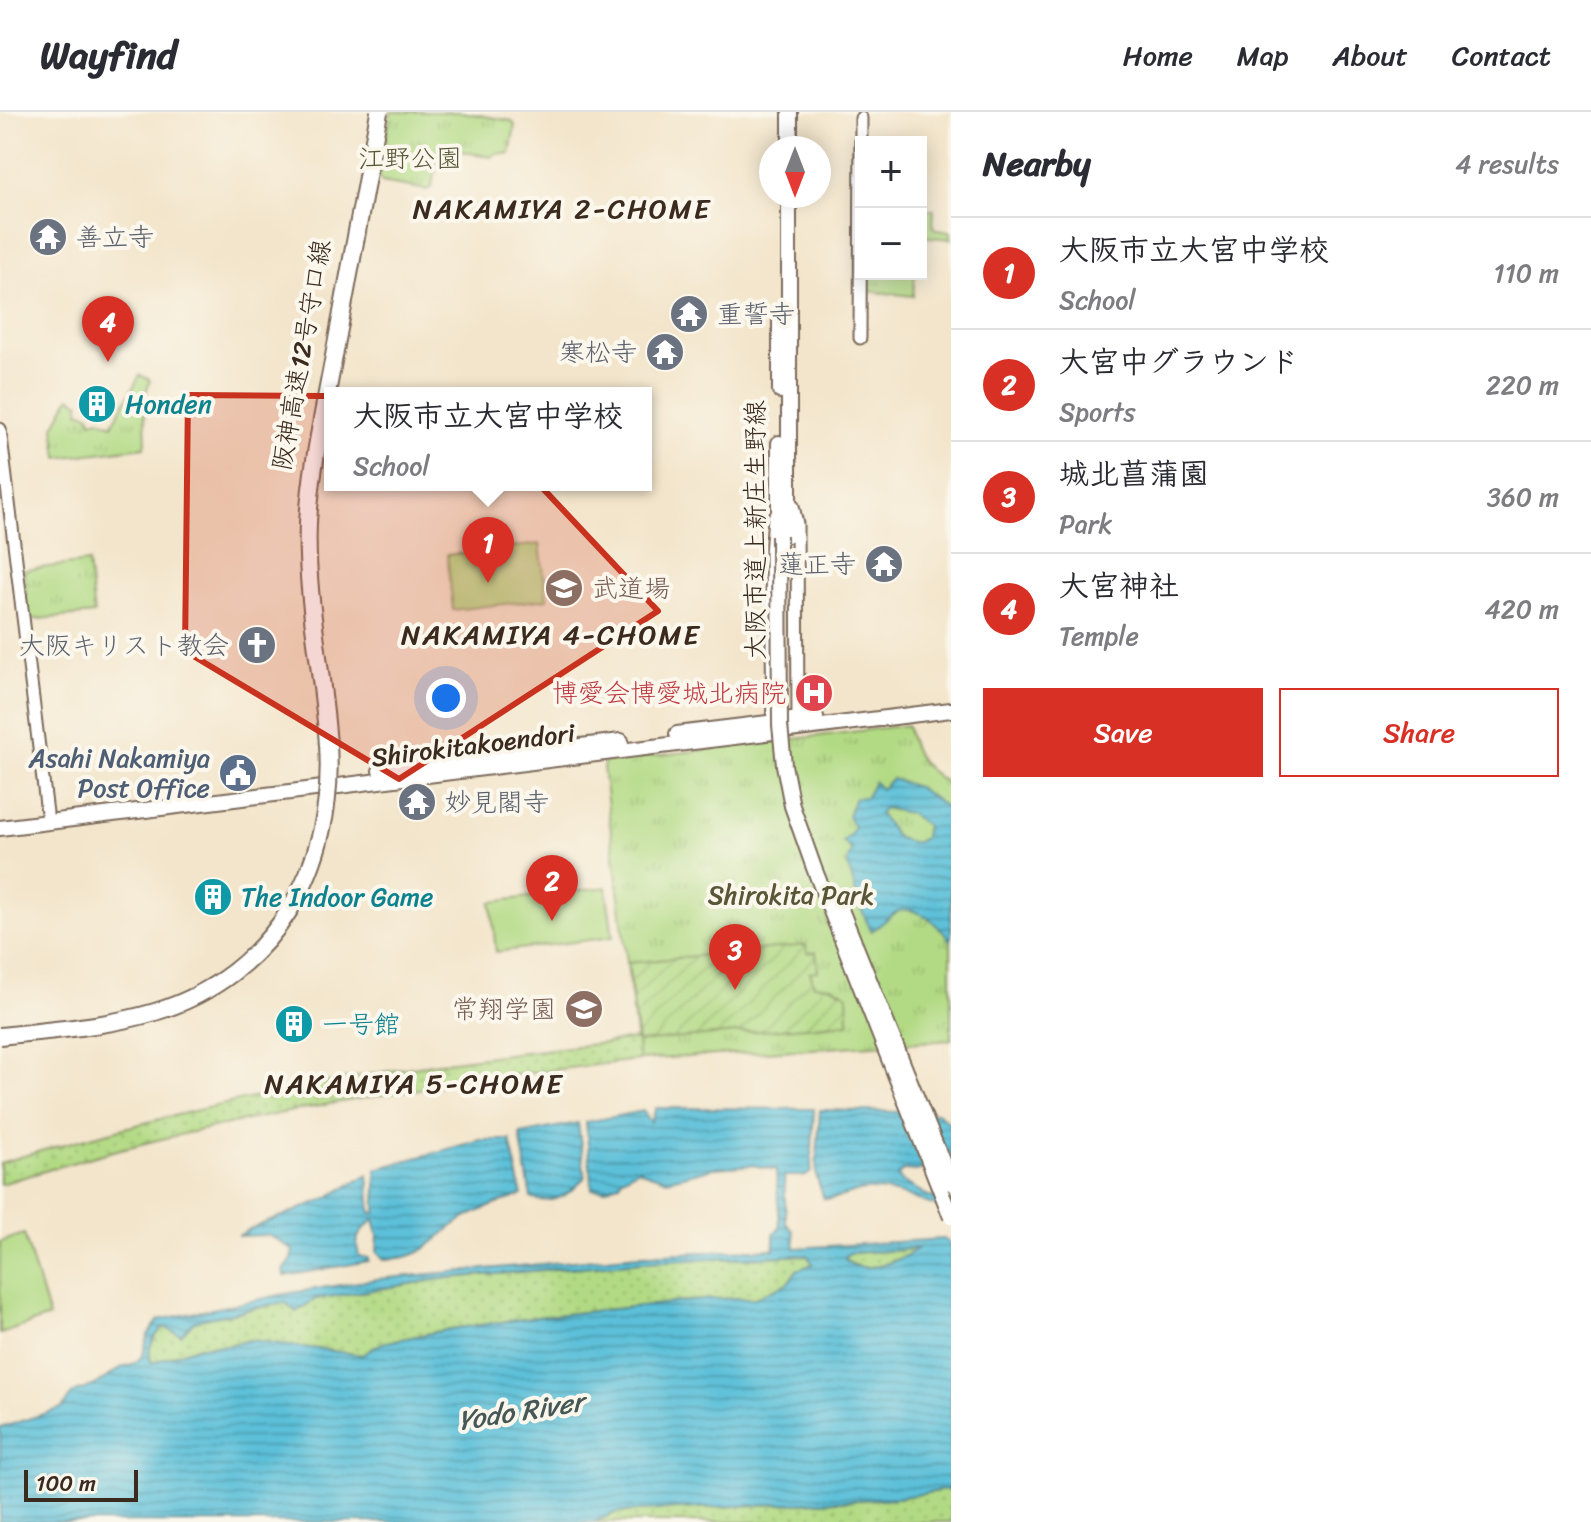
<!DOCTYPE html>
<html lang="en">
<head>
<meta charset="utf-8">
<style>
  :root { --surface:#fff; --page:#f2f2f3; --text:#2b2b33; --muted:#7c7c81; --line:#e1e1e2; --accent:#d93025 }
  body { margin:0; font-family:Sriracha,"Klee One",sans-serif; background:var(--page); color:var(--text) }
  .controls { position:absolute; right:24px; top:24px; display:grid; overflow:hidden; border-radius:0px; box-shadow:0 4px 20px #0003 }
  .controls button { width:72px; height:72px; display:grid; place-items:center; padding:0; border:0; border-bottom:2px solid var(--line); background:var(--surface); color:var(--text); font:40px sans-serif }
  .compass { position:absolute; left:759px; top:24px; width:72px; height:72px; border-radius:50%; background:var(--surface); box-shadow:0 4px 20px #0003; rotate:180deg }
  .scale { position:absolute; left:24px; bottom:20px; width:114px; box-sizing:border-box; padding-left:8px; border:4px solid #3b2a1e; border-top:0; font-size:22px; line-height:28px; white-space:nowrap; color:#3b2a1e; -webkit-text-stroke:6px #fbf7ec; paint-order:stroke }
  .you { position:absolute; left:446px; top:586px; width:28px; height:28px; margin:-20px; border:6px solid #fff; border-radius:50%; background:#1a73e8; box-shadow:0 0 0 12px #1a73e833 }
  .badge { display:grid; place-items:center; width:52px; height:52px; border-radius:50%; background:var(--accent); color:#fff; font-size:26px; font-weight:700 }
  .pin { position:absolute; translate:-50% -66px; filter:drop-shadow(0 2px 4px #0008) }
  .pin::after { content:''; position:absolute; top:42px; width:28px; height:24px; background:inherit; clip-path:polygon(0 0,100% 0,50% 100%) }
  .popup { position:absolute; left:324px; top:275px; width:328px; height:104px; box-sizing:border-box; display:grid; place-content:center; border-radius:0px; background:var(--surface); filter:drop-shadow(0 2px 6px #0005); font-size:26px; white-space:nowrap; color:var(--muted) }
  .popup b { font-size:30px; color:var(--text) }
  .popup::after { content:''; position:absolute; left:50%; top:100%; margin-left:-16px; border:16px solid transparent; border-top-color:var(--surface) }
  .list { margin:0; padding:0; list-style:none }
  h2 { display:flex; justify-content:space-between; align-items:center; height:104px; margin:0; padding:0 32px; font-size:34px }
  h2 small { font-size:26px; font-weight:400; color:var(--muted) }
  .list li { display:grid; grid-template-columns:52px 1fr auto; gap:24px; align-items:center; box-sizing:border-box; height:112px; padding:0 32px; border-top:2px solid var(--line) }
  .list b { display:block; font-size:30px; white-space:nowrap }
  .list p { margin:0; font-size:26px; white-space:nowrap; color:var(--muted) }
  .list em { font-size:26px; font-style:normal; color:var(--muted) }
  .actions { display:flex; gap:16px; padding:24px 32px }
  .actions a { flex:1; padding:18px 0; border:2px solid var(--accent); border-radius:0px; text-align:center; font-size:28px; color:var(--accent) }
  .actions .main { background:var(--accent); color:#fff }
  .map { position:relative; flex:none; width:951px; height:1410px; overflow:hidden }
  header { display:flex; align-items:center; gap:48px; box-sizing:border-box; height:112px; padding:0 40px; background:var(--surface); border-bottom:2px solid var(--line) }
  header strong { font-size:38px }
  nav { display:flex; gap:44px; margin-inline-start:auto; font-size:28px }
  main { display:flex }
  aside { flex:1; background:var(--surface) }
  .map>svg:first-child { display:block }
  .grass { fill:url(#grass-dots); stroke:#768251; stroke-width:2 }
  .cemetery { fill:url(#cemetery-stones); stroke:#768251; stroke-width:2 }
  .park { fill:url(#park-tufts); stroke:#768251; stroke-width:2 }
  .garden { fill:url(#garden-furrows); stroke:#768251; stroke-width:2 }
  .pitch { fill:#b2da84; stroke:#768251; stroke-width:2 }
  .water { fill:url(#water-rules); stroke:#4b757c; stroke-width:2; fill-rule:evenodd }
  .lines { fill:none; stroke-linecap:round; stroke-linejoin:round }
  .tertiary-casing { stroke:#7b6b5b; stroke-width:15 }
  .primary-casing { stroke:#7b6b5b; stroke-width:18 }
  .tertiary { stroke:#fff; stroke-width:11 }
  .primary { stroke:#fff; stroke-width:14 }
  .primary-bridge-casing { stroke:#7b6b5b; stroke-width:18; stroke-linecap:butt }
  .motorway-bridge-casing { stroke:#7b6b5b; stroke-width:20; stroke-linecap:butt }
  .primary-bridge { stroke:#fff; stroke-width:14 }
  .motorway-bridge { stroke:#fff; stroke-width:16 }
  .marked { fill:#c8321e; fill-opacity:0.2; stroke:#c8321e; stroke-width:6; stroke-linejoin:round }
  .labels { text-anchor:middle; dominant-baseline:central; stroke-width:8; stroke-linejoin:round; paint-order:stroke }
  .park-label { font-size:26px; fill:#595638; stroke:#fbf7ec }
  .worship-label { font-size:26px; fill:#5b616d; stroke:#fbf7ec; text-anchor:start }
  .street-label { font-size:26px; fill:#3b2a1e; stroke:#fbf7ec }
  .culture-label { font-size:26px; fill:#0d838f; stroke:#fbf7ec; text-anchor:start }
  .education-label { font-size:26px; fill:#785e54; stroke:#fbf7ec; text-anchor:start }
  .health-label { font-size:26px; fill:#be3a42; stroke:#fbf7ec; text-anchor:end }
  .service-label { font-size:26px; fill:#4e5e75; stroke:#fbf7ec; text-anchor:end }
  .neighbourhood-label { font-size:28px; letter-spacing:2px; fill:#3b2a1e; stroke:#fbf7ec }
  .water-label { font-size:28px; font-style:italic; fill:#455756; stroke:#fbf7ec }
</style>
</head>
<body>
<header>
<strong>Wayfind</strong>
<nav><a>Home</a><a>Map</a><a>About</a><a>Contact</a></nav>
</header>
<main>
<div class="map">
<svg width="951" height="1410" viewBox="0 0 951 1410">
  <defs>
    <pattern id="grass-dots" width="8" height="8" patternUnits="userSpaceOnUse" patternTransform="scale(2)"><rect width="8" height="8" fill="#b2da84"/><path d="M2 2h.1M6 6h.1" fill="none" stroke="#9abb72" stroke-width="1.8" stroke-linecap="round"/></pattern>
    <pattern id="cemetery-stones" width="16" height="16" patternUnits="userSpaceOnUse" patternTransform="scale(2)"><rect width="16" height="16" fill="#b2da84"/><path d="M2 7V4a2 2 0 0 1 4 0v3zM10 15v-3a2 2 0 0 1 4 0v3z" fill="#9abb72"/></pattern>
    <pattern id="park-tufts" width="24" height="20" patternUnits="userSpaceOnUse" patternTransform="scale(2)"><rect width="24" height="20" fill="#b2da84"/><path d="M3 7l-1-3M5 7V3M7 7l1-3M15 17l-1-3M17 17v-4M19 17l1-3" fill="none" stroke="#9abb72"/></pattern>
    <pattern id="garden-furrows" width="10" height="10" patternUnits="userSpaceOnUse" patternTransform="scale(2)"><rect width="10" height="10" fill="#b2da84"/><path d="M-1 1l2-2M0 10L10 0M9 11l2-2" fill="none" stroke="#9abb72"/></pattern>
    <pattern id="water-rules" width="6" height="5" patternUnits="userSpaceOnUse" patternTransform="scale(2)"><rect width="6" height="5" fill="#5bc0d9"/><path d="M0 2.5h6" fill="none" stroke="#4c9caf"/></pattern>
  </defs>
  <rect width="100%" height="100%" fill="#fbf7ec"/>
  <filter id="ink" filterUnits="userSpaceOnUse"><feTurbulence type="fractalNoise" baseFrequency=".0125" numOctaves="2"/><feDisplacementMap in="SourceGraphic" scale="16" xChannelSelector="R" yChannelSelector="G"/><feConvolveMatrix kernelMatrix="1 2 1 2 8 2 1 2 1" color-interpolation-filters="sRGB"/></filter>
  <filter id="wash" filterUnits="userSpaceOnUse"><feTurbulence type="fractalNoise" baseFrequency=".006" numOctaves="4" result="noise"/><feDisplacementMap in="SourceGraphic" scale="32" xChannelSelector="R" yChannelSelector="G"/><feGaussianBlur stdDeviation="1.8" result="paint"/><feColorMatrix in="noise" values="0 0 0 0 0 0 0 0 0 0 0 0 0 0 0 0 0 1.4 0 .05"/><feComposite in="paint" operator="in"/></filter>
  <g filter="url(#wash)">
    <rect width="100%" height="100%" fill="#f3e5cb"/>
    <path class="grass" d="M637 927 639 948C471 966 304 992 141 1032 93 1043 47 1059 0 1072V1051C123 1013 251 984 378 961 463 945 550 938 637 927Z
      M920 1137C900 1146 861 1168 844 1145L849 1141Z
      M807 1143 814 1152 797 1158 788 1171 755 1186 712 1187 545 1204 451 1217 383 1231 362 1243 250 1228 229 1233 200 1234 152 1252C146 1236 152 1225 164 1215L286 1190 296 1200 315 1187 447 1166 640 1150Z
      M951 1377V1410H594L617 1400 896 1386Z"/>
    <path class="cemetery" d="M921 98H934L933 115 937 118 951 120V127L921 124Z"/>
    <path class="park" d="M391 0H462L512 9 515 13 510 42 497 41 491 45 439 35 432 75 427 78 382 70 379 66Z
      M865 162H915L913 184 868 179 865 176Z
      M140 263 150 268 144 287 146 331 144 335 58 346 54 315 70 285 80 291 79 299 90 303 91 309 99 307 112 313Z
      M88 450 94 502 28 508 24 458Z
      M907 613C913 646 924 656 951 674V928L639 948 603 655 605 650Z"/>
    <path class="garden" d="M806 833 807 841 816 840 818 859 810 860 814 873 832 874 847 882 848 911 638 930 628 851Z"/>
    <path class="pitch" d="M540 432 547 487 453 498 447 443Z
      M606 775 613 825 496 840 491 790Z
      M24 1122 49 1205 0 1222V1130Z"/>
    <path class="water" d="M892 667 917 675 951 699V829C940 815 916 790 897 800 887 805 880 815 871 819L860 794 847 750 852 738 843 730 851 722 854 714 848 704 855 686 866 685 874 670 881 677ZM884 696 908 701 926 713 924 726 915 731 897 726 879 701Z
      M656 996 814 997 811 1060 806 1064H784L786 1111 793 1119 795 1136 944 1127 951 1133V1377L896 1386 617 1400 594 1410H0V1316L62 1296 73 1281 95 1273 121 1256 135 1251 143 1243 148 1223 159 1208 285 1182 377 1167 639 1143 774 1137V1121L780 1116 776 1058 753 1053 714 1056 667 1068 641 1059 640 1056 621 1067 620 1071 604 1078 592 1077 586 1010 643 999 651 1010ZM917 1137C901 1148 860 1167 844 1146L849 1141ZM807 1143 813 1152 797 1158 788 1171 755 1186 712 1187 545 1204 451 1217 382 1231 362 1243 250 1228 229 1233 200 1234 152 1251C145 1237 153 1225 164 1215L181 1223 194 1209 285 1190 296 1200 315 1187 448 1166 640 1150Z
      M820 998 937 1001 951 1012V1050L916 1059 904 1058 898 1063 901 1069C924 1080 924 1086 951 1089V1098C922 1092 897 1076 866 1078 851 1079 844 1087 824 1087L816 1063Z
      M578 1011 585 1065C571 1082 553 1094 531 1086L520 1022Z
      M480 1028H510L522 1083C503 1090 482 1096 464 1107 430 1127 428 1147 384 1147L377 1140 378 1124 374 1107C359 1122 354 1123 359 1144L369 1146V1149L285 1164 284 1158 291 1149 293 1138 269 1123 238 1124 250 1117 323 1088 368 1063 371 1101H376V1057Z"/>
  </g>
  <g filter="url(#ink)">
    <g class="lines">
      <g class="tertiary-casing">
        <path id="tertiary" d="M860 226 861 6
          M0 317 47 701
          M793 394 797 412 798 612
          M773 616 771 442 774 405"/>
      </g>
      <g class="primary-casing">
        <path id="primary" d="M790 36V0
          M780 279V199
          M779 419V331
          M789 423V84
          M677 622 816 605
          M380 659 621 629
          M0 716 951 598"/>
      </g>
      <use href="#tertiary" class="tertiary"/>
      <use href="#primary" class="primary"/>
      <g class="primary-bridge-casing">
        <path id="primary-bridge" d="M779 423 780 613 784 653 792 694 814 756 951 1105
          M840 795 951 1071"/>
      </g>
      <g class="motorway-bridge-casing">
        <path id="motorway-bridge" d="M0 924C52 918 105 915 155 900 274 864 336 754 328 633 323 559 305 486 308 411 311 355 324 299 334 244 349 162 364 81 379 0"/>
      </g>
      <use href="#primary-bridge" class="primary-bridge"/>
      <use href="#motorway-bridge" class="motorway-bridge"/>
    </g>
  </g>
  <path class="marked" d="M188 283 457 285 658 499 399 667 185 539Z"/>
  <defs>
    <g id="temple-disc" transform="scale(2)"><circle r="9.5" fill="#6b7280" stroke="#fbf7ec"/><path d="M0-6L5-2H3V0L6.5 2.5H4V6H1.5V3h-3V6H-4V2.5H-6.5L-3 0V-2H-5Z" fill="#fff"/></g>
    <g id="building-disc" transform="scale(2)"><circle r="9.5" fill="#0f9aa8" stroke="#fbf7ec"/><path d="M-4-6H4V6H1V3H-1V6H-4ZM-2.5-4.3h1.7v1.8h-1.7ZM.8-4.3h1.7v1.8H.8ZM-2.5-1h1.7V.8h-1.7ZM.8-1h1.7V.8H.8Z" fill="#fff"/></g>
    <g id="school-disc" transform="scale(2)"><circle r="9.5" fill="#8d6e63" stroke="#fbf7ec"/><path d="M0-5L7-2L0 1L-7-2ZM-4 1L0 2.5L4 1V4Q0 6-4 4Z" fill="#fff"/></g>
    <g id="church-disc" transform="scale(2)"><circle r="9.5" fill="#6b7280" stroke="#fbf7ec"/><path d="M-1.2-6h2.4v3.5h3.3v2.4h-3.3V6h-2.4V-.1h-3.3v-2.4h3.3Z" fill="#fff"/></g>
    <g id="hospital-disc" transform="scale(2)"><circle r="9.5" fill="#e0444e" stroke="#fbf7ec"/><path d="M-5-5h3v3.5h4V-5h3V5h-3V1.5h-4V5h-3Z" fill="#fff"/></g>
    <g id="civic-disc" transform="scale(2)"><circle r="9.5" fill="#5c6f8a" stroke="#fbf7ec"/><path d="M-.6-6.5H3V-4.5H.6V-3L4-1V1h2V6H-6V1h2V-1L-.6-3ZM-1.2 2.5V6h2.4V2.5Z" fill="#fff"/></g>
  </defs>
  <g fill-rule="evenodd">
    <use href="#temple-disc" x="48" y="125"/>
    <use href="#temple-disc" x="689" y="202"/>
    <use href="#temple-disc" x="665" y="240"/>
    <use href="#building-disc" x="97" y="292"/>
    <use href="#temple-disc" x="884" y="452"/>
    <use href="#school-disc" x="564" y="476"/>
    <use href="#church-disc" x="257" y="533"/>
    <use href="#hospital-disc" x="814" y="581"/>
    <use href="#civic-disc" x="238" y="661"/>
    <use href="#temple-disc" x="417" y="690"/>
    <use href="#building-disc" x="213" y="785"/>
    <use href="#school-disc" x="584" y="897"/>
    <use href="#building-disc" x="294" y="912"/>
  </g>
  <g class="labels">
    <g class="park-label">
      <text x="410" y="46">江野公園</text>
      <text x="791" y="783">Shirokita Park</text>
    </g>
    <g class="worship-label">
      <text x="76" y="125">善立寺</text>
      <text x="717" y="202">重誓寺</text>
      <text x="637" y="240" text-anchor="end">寒松寺</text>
      <text x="856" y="452" text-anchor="end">蓮正寺</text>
      <text x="229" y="533" text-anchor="end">大阪キリスト教会</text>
      <text x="445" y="690">妙見閣寺</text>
    </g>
    <g class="street-label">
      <text transform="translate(301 243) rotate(-80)">阪神高速12号守口線</text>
      <text transform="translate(755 418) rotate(-90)">大阪市道上新庄生野線</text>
      <text transform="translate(473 633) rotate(-7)">Shirokitakoendori</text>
    </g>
    <g class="culture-label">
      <text x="125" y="292">Honden</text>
      <text x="241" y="785">The Indoor Game</text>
      <text x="322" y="912">一号館</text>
    </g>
    <g class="education-label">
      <text x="592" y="476">武道場</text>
      <text x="556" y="897" text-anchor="end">常翔学園</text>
    </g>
    <g class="health-label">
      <text x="786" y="581">博愛会博愛城北病院</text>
    </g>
    <g class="service-label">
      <text x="210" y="646">Asahi Nakamiya<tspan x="210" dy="30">Post Office</tspan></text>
    </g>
    <g class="neighbourhood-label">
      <text x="562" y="96">NAKAMIYA 2-CHOME</text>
      <text x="551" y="522">NAKAMIYA 4-CHOME</text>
      <text x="414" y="971">NAKAMIYA 5-CHOME</text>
    </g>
    <g class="water-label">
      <text transform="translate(521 1299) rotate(-9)">Yodo River</text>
    </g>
  </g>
</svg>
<div class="controls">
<button>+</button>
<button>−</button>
</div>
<svg class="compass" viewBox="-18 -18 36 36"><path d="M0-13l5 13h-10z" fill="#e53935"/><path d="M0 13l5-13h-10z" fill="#7c7c81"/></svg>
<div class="scale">100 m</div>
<div class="you"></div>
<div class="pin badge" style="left:488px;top:471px">1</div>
<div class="popup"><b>大阪市立大宮中学校</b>School</div>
<div class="pin badge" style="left:552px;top:809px">2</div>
<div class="pin badge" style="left:735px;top:878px">3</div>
<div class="pin badge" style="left:108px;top:250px">4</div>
</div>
<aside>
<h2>Nearby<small>4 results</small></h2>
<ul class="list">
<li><span class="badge">1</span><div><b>大阪市立大宮中学校</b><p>School</p></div><em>110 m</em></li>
<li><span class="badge">2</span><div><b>大宮中グラウンド</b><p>Sports</p></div><em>220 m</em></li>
<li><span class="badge">3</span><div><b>城北菖蒲園</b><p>Park</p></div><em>360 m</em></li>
<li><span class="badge">4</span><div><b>大宮神社</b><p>Temple</p></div><em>420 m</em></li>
</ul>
<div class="actions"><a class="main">Save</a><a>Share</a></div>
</aside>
</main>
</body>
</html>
